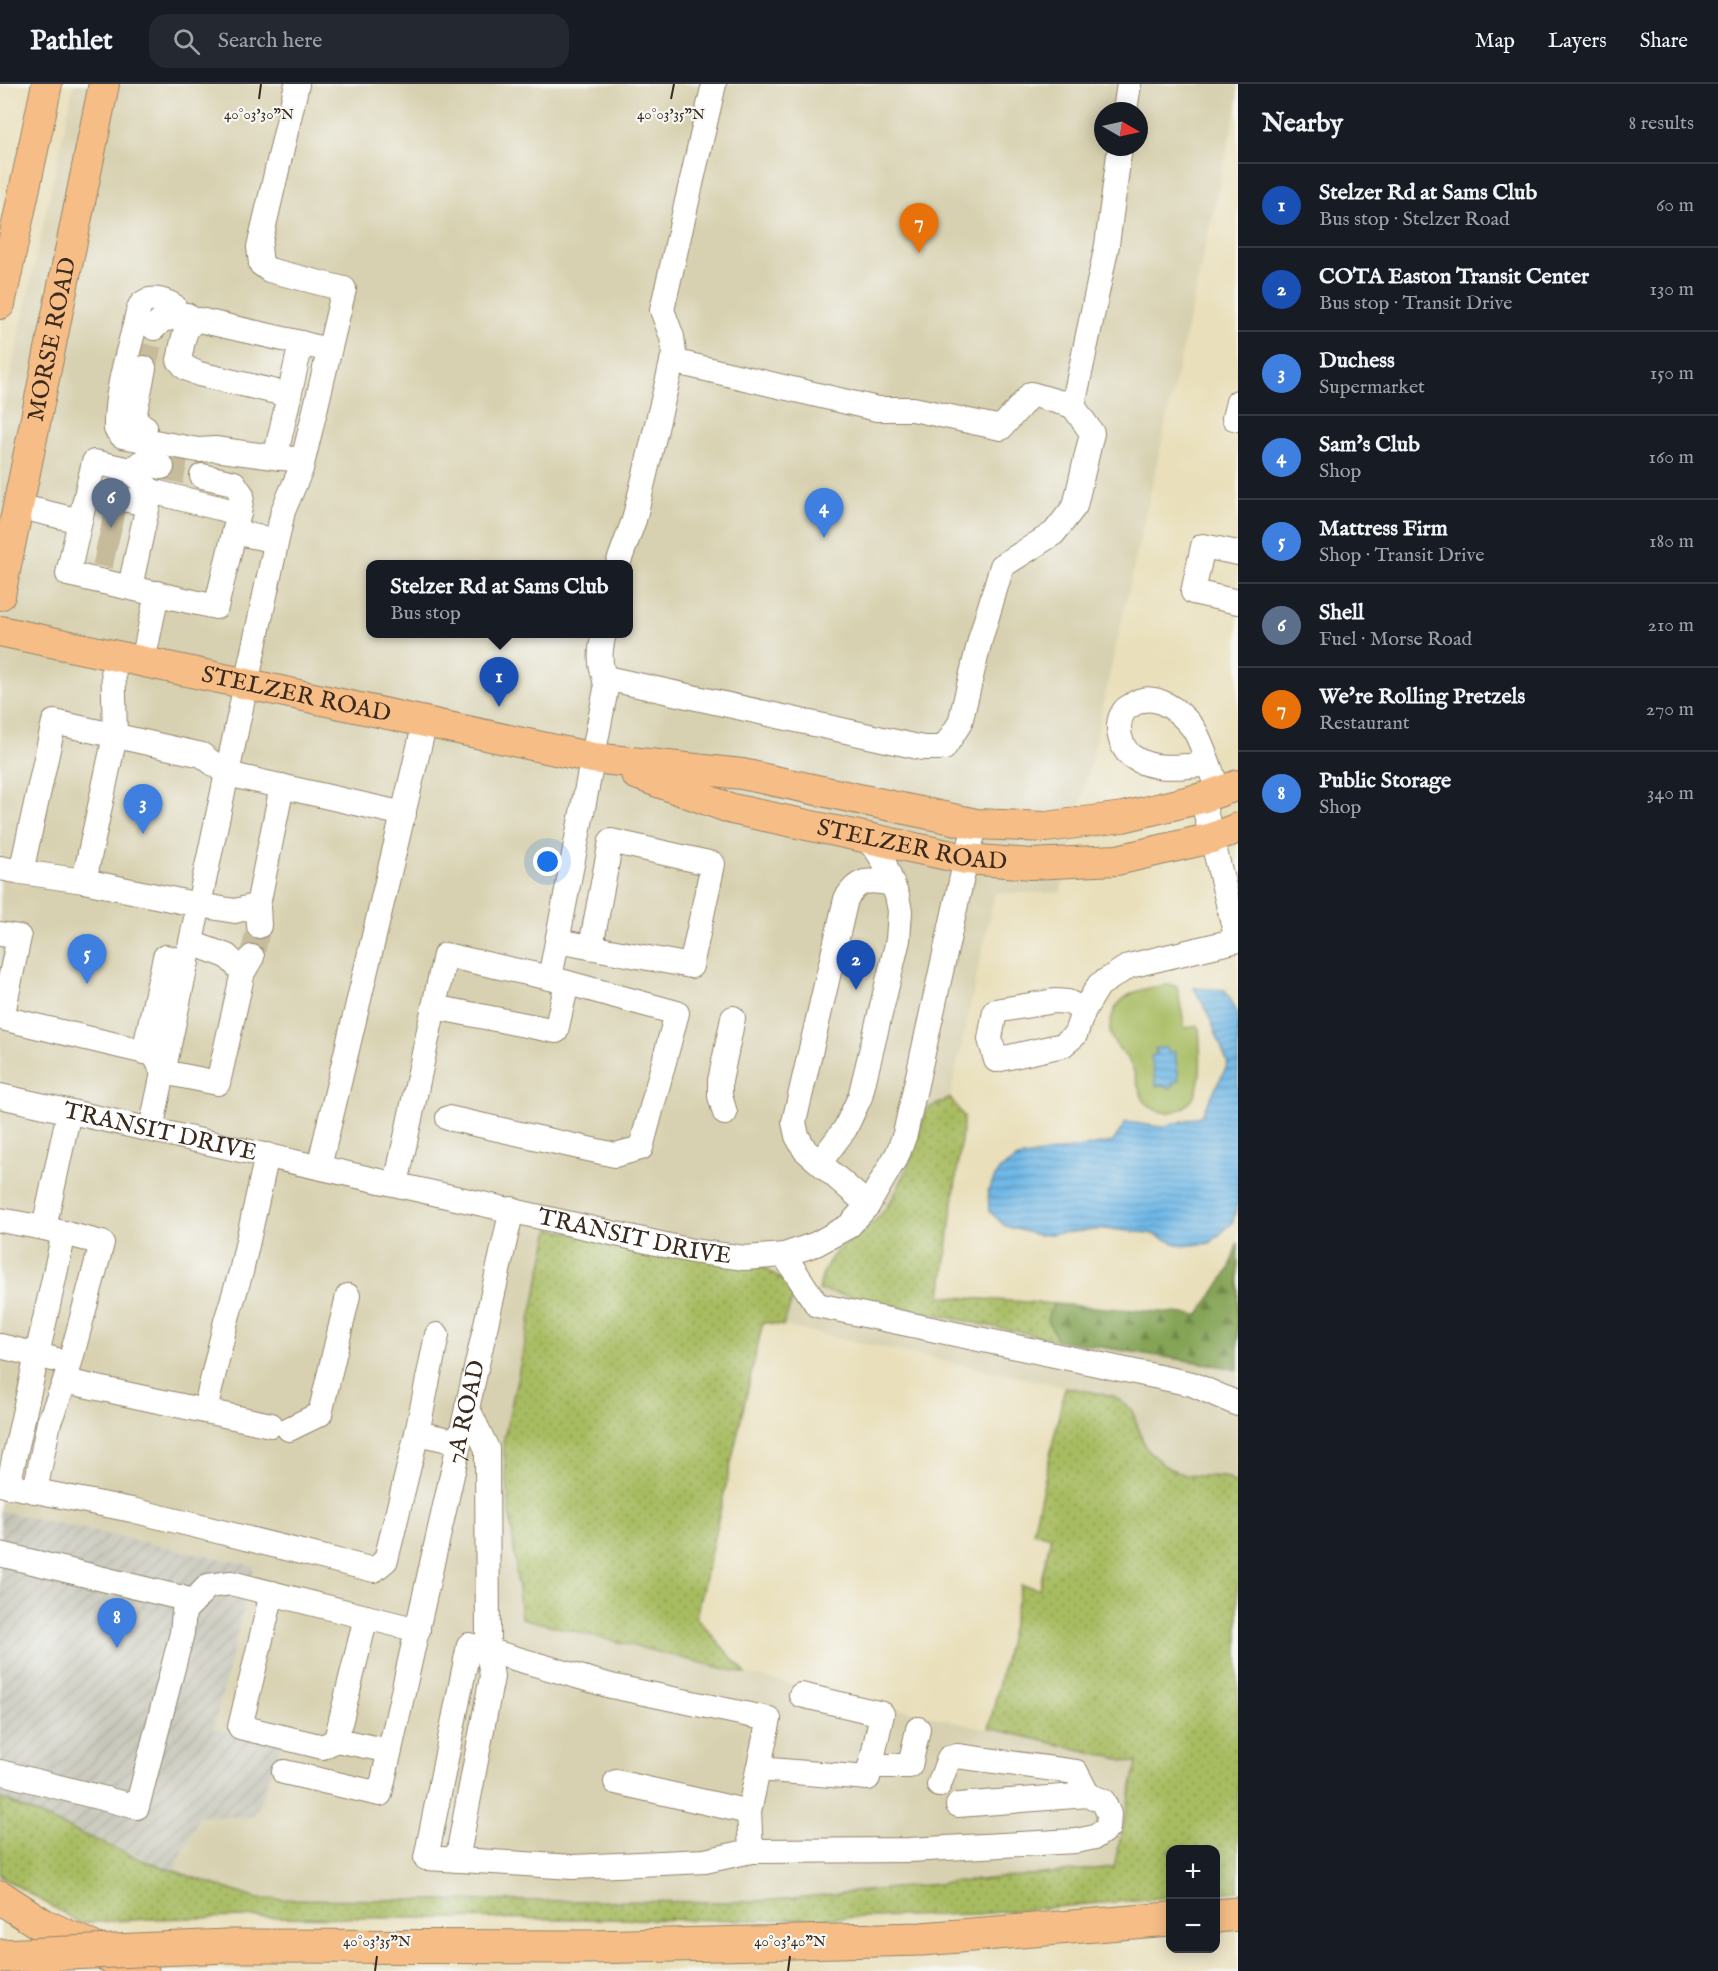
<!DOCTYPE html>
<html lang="en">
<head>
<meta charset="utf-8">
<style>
  :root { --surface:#171b24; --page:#242831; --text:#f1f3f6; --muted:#9ea1a6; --line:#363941; --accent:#1f6fb2 }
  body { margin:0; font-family:"IM FELL English",serif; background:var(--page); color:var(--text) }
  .controls { position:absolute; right:18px; bottom:18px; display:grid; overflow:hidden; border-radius:12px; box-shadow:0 3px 15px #0003 }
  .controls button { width:54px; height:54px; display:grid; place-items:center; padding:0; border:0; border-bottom:2px solid var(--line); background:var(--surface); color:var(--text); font:30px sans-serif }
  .compass { position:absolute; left:1094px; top:18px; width:54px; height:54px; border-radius:50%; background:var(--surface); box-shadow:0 3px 15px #0003; rotate:99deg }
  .you { position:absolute; left:548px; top:778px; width:21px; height:21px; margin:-15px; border:4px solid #fff; border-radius:50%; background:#1a73e8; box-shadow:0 0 0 9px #1a73e833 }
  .badge { display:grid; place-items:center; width:39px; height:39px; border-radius:50%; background:var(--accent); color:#fff; font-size:20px; font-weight:700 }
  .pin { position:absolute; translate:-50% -50px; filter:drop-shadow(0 2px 3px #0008) }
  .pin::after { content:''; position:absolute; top:32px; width:21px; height:18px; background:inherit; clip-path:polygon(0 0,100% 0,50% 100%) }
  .popup { position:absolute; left:366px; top:476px; width:267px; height:78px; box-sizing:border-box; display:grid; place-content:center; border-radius:12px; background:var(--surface); filter:drop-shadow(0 2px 4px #0005); font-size:20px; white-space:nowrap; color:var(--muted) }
  .popup b { font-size:22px; color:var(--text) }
  .popup::after { content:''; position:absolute; left:50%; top:100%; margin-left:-12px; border:12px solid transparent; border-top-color:var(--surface) }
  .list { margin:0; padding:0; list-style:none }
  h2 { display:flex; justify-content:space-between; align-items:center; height:78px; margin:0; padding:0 24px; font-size:26px }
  h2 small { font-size:20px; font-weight:400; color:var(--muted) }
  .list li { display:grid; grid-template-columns:39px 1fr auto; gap:18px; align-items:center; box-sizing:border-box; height:84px; padding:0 24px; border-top:2px solid var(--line) }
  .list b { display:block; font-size:22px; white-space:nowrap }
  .list p { margin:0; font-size:20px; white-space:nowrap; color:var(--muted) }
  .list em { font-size:20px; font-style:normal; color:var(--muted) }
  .icon { flex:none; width:33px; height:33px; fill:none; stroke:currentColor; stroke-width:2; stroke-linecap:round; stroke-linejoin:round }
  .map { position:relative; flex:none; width:1238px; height:1887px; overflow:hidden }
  header { display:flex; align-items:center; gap:36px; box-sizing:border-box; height:84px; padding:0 30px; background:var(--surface); border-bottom:2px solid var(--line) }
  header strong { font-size:28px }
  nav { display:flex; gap:33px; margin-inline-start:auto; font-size:21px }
  .search { width:420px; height:54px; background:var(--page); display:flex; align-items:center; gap:15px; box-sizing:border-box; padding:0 21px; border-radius:18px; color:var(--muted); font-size:22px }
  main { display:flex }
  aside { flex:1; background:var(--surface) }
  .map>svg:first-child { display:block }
  .built { fill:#d8d1b1; fill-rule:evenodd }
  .industrial { fill:url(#industrial-furrows) }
  .grass { fill:url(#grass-dots); stroke:#717340; stroke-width:1.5 }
  .forest { fill:url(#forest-firs); stroke:#60673a; stroke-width:1.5 }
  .park { fill:#a7bc61; stroke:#717340; stroke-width:1.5 }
  .water { fill:url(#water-rules); stroke:#567182; stroke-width:1.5 }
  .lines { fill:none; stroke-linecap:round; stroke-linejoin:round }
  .minor-tunnel { stroke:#c6bb9b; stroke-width:24; stroke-dasharray:24 12; stroke-linecap:butt }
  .minor-casing { stroke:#92846c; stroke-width:26 }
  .major-casing { stroke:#92846c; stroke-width:32 }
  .highway-casing { stroke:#92846c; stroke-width:35 }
  .minor { stroke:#fff; stroke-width:24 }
  .major { stroke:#f6be86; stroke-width:30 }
  .highway { stroke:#f6be86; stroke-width:33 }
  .highway-bridge-casing { stroke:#92846c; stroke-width:35; stroke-linecap:butt }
  .highway-bridge { stroke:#f6be86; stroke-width:33 }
  .ticks { fill:none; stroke:#3b2a1e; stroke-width:2 }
  .labels { text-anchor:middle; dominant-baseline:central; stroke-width:4.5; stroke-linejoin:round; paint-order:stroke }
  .street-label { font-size:24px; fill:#3b2a1e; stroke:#f6f6f2 }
  .ticks-label { font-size:15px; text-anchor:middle; fill:#3b2a1e; stroke:#f6f6f2; stroke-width:4.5; stroke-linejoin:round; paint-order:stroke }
</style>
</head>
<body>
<header>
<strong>Pathlet</strong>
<div class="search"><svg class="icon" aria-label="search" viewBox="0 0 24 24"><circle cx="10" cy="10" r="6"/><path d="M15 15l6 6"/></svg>Search here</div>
<nav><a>Map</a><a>Layers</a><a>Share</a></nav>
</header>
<main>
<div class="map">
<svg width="1238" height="1887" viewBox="0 0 1238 1887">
  <defs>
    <pattern id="industrial-furrows" width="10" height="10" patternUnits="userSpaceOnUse" patternTransform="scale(1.5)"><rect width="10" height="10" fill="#c5c5b8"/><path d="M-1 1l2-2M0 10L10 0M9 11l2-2" fill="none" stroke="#aaa99e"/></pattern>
    <pattern id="grass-dots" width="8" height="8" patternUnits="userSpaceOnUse" patternTransform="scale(1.5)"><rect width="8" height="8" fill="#a7bc61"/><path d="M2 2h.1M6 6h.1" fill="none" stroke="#89994f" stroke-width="1.8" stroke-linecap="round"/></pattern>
    <pattern id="forest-firs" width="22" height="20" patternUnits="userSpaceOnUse" patternTransform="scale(1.5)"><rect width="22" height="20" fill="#85a457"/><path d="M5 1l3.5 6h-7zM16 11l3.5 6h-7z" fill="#6e8647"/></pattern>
    <pattern id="water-rules" width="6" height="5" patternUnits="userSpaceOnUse" patternTransform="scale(1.5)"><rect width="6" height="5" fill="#70b8e7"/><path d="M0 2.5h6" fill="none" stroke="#5d96bb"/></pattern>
  </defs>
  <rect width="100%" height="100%" fill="#f6f6f2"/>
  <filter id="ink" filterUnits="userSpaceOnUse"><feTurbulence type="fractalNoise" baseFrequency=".0167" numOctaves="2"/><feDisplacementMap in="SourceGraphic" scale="12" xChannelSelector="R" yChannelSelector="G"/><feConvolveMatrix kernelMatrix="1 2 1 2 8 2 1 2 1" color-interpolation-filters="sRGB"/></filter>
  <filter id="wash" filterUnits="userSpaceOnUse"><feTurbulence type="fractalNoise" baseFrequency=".008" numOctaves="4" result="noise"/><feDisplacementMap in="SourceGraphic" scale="24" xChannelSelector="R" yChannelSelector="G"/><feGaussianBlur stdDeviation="1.35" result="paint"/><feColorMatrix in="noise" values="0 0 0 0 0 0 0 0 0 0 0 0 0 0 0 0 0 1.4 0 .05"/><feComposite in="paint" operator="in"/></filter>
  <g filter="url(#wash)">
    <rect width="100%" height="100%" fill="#e9dfba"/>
    <path class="built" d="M74 0H1238V17L1061 809H995L950 1014 927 1025 904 1093 885 1125 861 1148 835 1167 799 1179 764 1184 521 1534 746 1590 1137 1679 1114 1783 751 1818 257 1815 139 1775 0 1714V338ZM1103 27H1139V63H1103ZM370 480H628V550H370Z
      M796 1205 819 1206 1058 1256 1209 1280 1238 1286V1400L1225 1393 1184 1391 1163 1381 1145 1363 1132 1326 1114 1312 1065 1303 783 1242Z"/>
    <path class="industrial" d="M0 1427 254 1482 213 1645 282 1658 254 1733 199 1732 174 1787 0 1714Z"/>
    <path class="grass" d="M950 1014 964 1033 941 1212 1054 1220 1047 1235 1058 1256 819 1206C827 1154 863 1159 887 1123 907 1093 916 1059 927 1025Z
      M550 1145 764 1184 796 1205 783 1242 763 1238 696 1533 746 1590 521 1534 503 1359Z
      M1065 1303 1114 1312 1132 1326 1145 1363 1163 1381 1184 1391 1225 1393 1238 1400V1807L1216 1809V1766H1170V1813L977 1830 762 1836 246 1833 151 1835 80 1839 0 1792V1714L139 1775 257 1815 751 1818 1114 1783 1137 1679 989 1644 1021 1501 1039 1505 1051 1452 1033 1448Z"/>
    <path class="forest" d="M1238 1158V1286L1209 1280 1058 1256 1047 1235 1054 1220 1199 1231 1229 1186Z"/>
    <path class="park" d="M1166 901 1177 902 1185 944 1199 942C1200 970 1209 1024 1170 1028 1161 1030 1151 1025 1145 1018 1137 1007 1137 991 1130 979 1125 970 1115 962 1111 953 1108 944 1112 929 1117 922 1128 906 1149 904 1166 901Z"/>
    <path class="water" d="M1194 904 1225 906 1238 930V1115L1233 1138 1210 1159 1182 1162 1150 1149 1107 1145 1038 1151 1005 1142 989 1127 988 1107 999 1086 1018 1074 1113 1058 1126 1038 1162 1043 1201 1032 1228 980 1207 927Z
      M1167 963 1168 968 1175 967 1179 997 1174 998 1171 1004 1169 1005 1162 1001 1156 1002 1151 972 1157 970 1155 965Z"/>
  </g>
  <g filter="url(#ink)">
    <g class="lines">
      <path class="minor-tunnel" d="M144 284 154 244
        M162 383 202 392
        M108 412 127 416
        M103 432 123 436
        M99 451 119 456
        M95 469 115 473
        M252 873 259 842"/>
      <g class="minor-casing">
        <g id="minor">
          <path d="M1125 27 1129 0"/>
          <path d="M174 222C165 216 148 211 140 222 137 228 136 238 134 245 126 275 115 314 116 345L122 352 198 366 215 365 281 374"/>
          <path d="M154 244 162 236 187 231"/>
          <path d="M672 277 877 325H913L1001 344 1031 310 1073 322 1107 161 1120 63"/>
          <path d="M144 284 135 329V338L140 343H145"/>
          <path d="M289 311 199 290 186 284 179 276C183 262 182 240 199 236L301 259"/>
          <path d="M1238 318 1234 334 1238 335"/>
          <path d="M296 375 281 374 278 361 301 259 316 263"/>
          <path d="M130 386 142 378 162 383"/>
          <path d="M202 392 234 399 242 411 239 429"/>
          <path d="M127 416 148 420"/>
          <path d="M17 422 80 437 68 490 216 523 239 429 151 407 130 386 94 378 80 437"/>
          <path d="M234 448 276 457"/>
          <path d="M1238 469 1203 462 1193 508 1238 518"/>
          <path d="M618 480 634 436 674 270 672 253 662 226 714 0"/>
          <path d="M130 503 151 407"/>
          <path d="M143 578 157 509"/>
          <path d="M606 594 923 664H944L960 639 980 556 1002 482 1054 449 1075 422 1092 349 1073 322"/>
          <path d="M1208 681C1183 681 1158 688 1136 675 1120 667 1114 641 1124 627 1126 624 1129 623 1132 621 1153 605 1180 627 1193 644 1202 656 1212 692 1219 708"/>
          <path d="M1202 714 1237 856"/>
          <path d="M0 784 21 788 54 638 202 671 227 690 404 730"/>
          <path d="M21 788 84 797 199 821 235 827 258 821"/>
          <path d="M84 797 115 652 113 571"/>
          <path d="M259 842 258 821 282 702"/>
          <path d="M0 850 19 853 2 934 154 970 163 988 218 999 243 888 252 873"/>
          <path d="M557 857 691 882 713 780 611 757 591 862"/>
          <path d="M191 859 227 872 243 888"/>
          <path d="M550 894 606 605C606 597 604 593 602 585 599 573 601 561 604 550"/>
          <path d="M434 923 556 947 567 899"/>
          <path d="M1084 926 1068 918 1055 917 995 927 990 955 996 976 1063 961 1075 951 1084 926 1099 901 1129 882 1238 856"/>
          <path d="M144 968 165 873 187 878"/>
          <path id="s1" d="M0 1012 692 1167 745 1174 784 1171 816 1160 849 1142 868 1121 898 1069 905 1050 966 775 976 740"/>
          <path d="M725 1029 720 1012V997L733 934"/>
          <path d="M151 1045 283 427 301 385 344 205 269 186 261 180 259 163 297 0"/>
          <path d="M820 1078 845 1045 860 1013 898 856 900 827 897 812 883 776 876 765 863 753"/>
          <path d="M319 1083 425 638"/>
          <path d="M396 1100 445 871 550 894 677 929 641 1064 615 1071 448 1034"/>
          <path d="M868 1121 805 1066 797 1052 794 1038 846 815C858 795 868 795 891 800"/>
          <path d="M0 1136 44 1144"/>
          <path d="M784 1171 817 1221 1192 1300 1238 1320"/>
          <path d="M437 1251 417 1349 458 1358"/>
          <path d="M0 1262 53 1275"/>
          <path d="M65 1297 102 1159 44 1144 69 1028"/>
          <path d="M205 1327 271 1341"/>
          <path d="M289 1345 320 1330 348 1212"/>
          <path d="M0 1400 132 1426 374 1486 386 1476 417 1349"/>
          <path d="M8 1402 64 1149"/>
          <path d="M35 1407 49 1338 65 1297 205 1327 226 1237 241 1188 267 1071"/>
          <path d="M0 1470 194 1517"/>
          <path d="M272 1509 240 1643 323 1663 336 1656"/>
          <path d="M469 1561 611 1602 769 1635 749 1728 751 1767 705 1777 573 1783 426 1774Z"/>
          <path d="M390 1667 336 1656 366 1533 418 1546"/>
          <path d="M870 1682H910L918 1645"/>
          <path d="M758 1685 868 1694 882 1630 801 1611"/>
          <path d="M0 1688 137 1723 182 1549 184 1527 208 1502 231 1499 366 1533"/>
          <path id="s2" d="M284 1688 380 1710 512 1125"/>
          <path d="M616 1698 749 1728"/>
          <path d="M939 1701 949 1674 957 1672 1076 1688 1088 1711"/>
          <path d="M751 1767 909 1766 1076 1757 1095 1753 1108 1744 1109 1730 1103 1717 1088 1711 958 1721"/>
          <path d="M457 1776 492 1593 488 1565 487 1365 467 1323"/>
        </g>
      </g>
      <g class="major-casing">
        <g id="major">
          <path d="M0 220 47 0"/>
          <path id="s3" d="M0 511 104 0"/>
          <path id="s4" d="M0 547 593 674 742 690 976 740 1046 743 1123 733 1202 714 1238 701"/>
          <path id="s5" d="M636 690 732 725 966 775 1031 780 1117 776 1212 754 1238 744"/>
        </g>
      </g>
      <g class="highway-casing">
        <path id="highway" d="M0 1813 43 1841 142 1887
          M1216 1832 1238 1830
          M227 1862 589 1863 922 1855 1170 1835"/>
      </g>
      <use href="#minor" class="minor"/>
      <use href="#major" class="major"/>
      <use href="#highway" class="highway"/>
      <g class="highway-bridge-casing">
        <path id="highway-bridge" d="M0 1872 227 1862"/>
      </g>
      <use href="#highway-bridge" class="highway-bridge"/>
    </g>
  </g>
  <path class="ticks" d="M259 15 261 0M671 15 674 0M375 1887 377 1872M788 1887 790 1872"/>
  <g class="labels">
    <g class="street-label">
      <text stroke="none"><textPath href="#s3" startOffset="261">MORSE ROAD</textPath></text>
      <text stroke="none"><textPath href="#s4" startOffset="303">STELZER ROAD</textPath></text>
      <text stroke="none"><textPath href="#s5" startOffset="286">STELZER ROAD</textPath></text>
      <text stroke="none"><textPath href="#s1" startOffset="164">TRANSIT DRIVE</textPath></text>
      <text stroke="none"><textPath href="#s1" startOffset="650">TRANSIT DRIVE</textPath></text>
      <text stroke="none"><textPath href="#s2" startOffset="490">7A ROAD</textPath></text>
    </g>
  </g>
  <g class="ticks-label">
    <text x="259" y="35">40°03'30"N</text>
    <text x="671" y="35">40°03'35"N</text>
    <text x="377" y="1862">40°03'35"N</text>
    <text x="790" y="1862">40°03'40"N</text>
  </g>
</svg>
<div class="controls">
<button>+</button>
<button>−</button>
</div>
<svg class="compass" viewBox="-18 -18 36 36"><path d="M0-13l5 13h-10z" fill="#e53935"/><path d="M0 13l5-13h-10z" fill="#9ea1a6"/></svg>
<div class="you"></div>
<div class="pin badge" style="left:499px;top:623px;background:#1a4fb4">1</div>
<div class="popup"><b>Stelzer Rd at Sams Club</b>Bus stop</div>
<div class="pin badge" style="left:856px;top:906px;background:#1a4fb4">2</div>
<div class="pin badge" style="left:143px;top:750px;background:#3f7fe0">3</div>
<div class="pin badge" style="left:824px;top:454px;background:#3f7fe0">4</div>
<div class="pin badge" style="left:87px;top:900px;background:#3f7fe0">5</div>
<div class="pin badge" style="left:111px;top:444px;background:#5c6f8a">6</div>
<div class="pin badge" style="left:919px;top:169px;background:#e8710a">7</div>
<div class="pin badge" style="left:117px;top:1564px;background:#3f7fe0">8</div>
</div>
<aside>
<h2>Nearby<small>8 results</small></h2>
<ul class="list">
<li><span class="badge" style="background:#1a4fb4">1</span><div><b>Stelzer Rd at Sams Club</b><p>Bus stop · Stelzer Road</p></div><em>60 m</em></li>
<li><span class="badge" style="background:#1a4fb4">2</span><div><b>COTA Easton Transit Center</b><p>Bus stop · Transit Drive</p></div><em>130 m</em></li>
<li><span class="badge" style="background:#3f7fe0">3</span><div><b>Duchess</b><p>Supermarket</p></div><em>150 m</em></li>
<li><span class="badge" style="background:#3f7fe0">4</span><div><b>Sam's Club</b><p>Shop</p></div><em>160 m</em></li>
<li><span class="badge" style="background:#3f7fe0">5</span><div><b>Mattress Firm</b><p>Shop · Transit Drive</p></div><em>180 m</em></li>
<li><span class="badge" style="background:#5c6f8a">6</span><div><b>Shell</b><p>Fuel · Morse Road</p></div><em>210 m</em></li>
<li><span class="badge" style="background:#e8710a">7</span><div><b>We're Rolling Pretzels</b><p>Restaurant</p></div><em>270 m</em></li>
<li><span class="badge" style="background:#3f7fe0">8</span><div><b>Public Storage</b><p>Shop</p></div><em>340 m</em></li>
</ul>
</aside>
</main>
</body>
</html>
